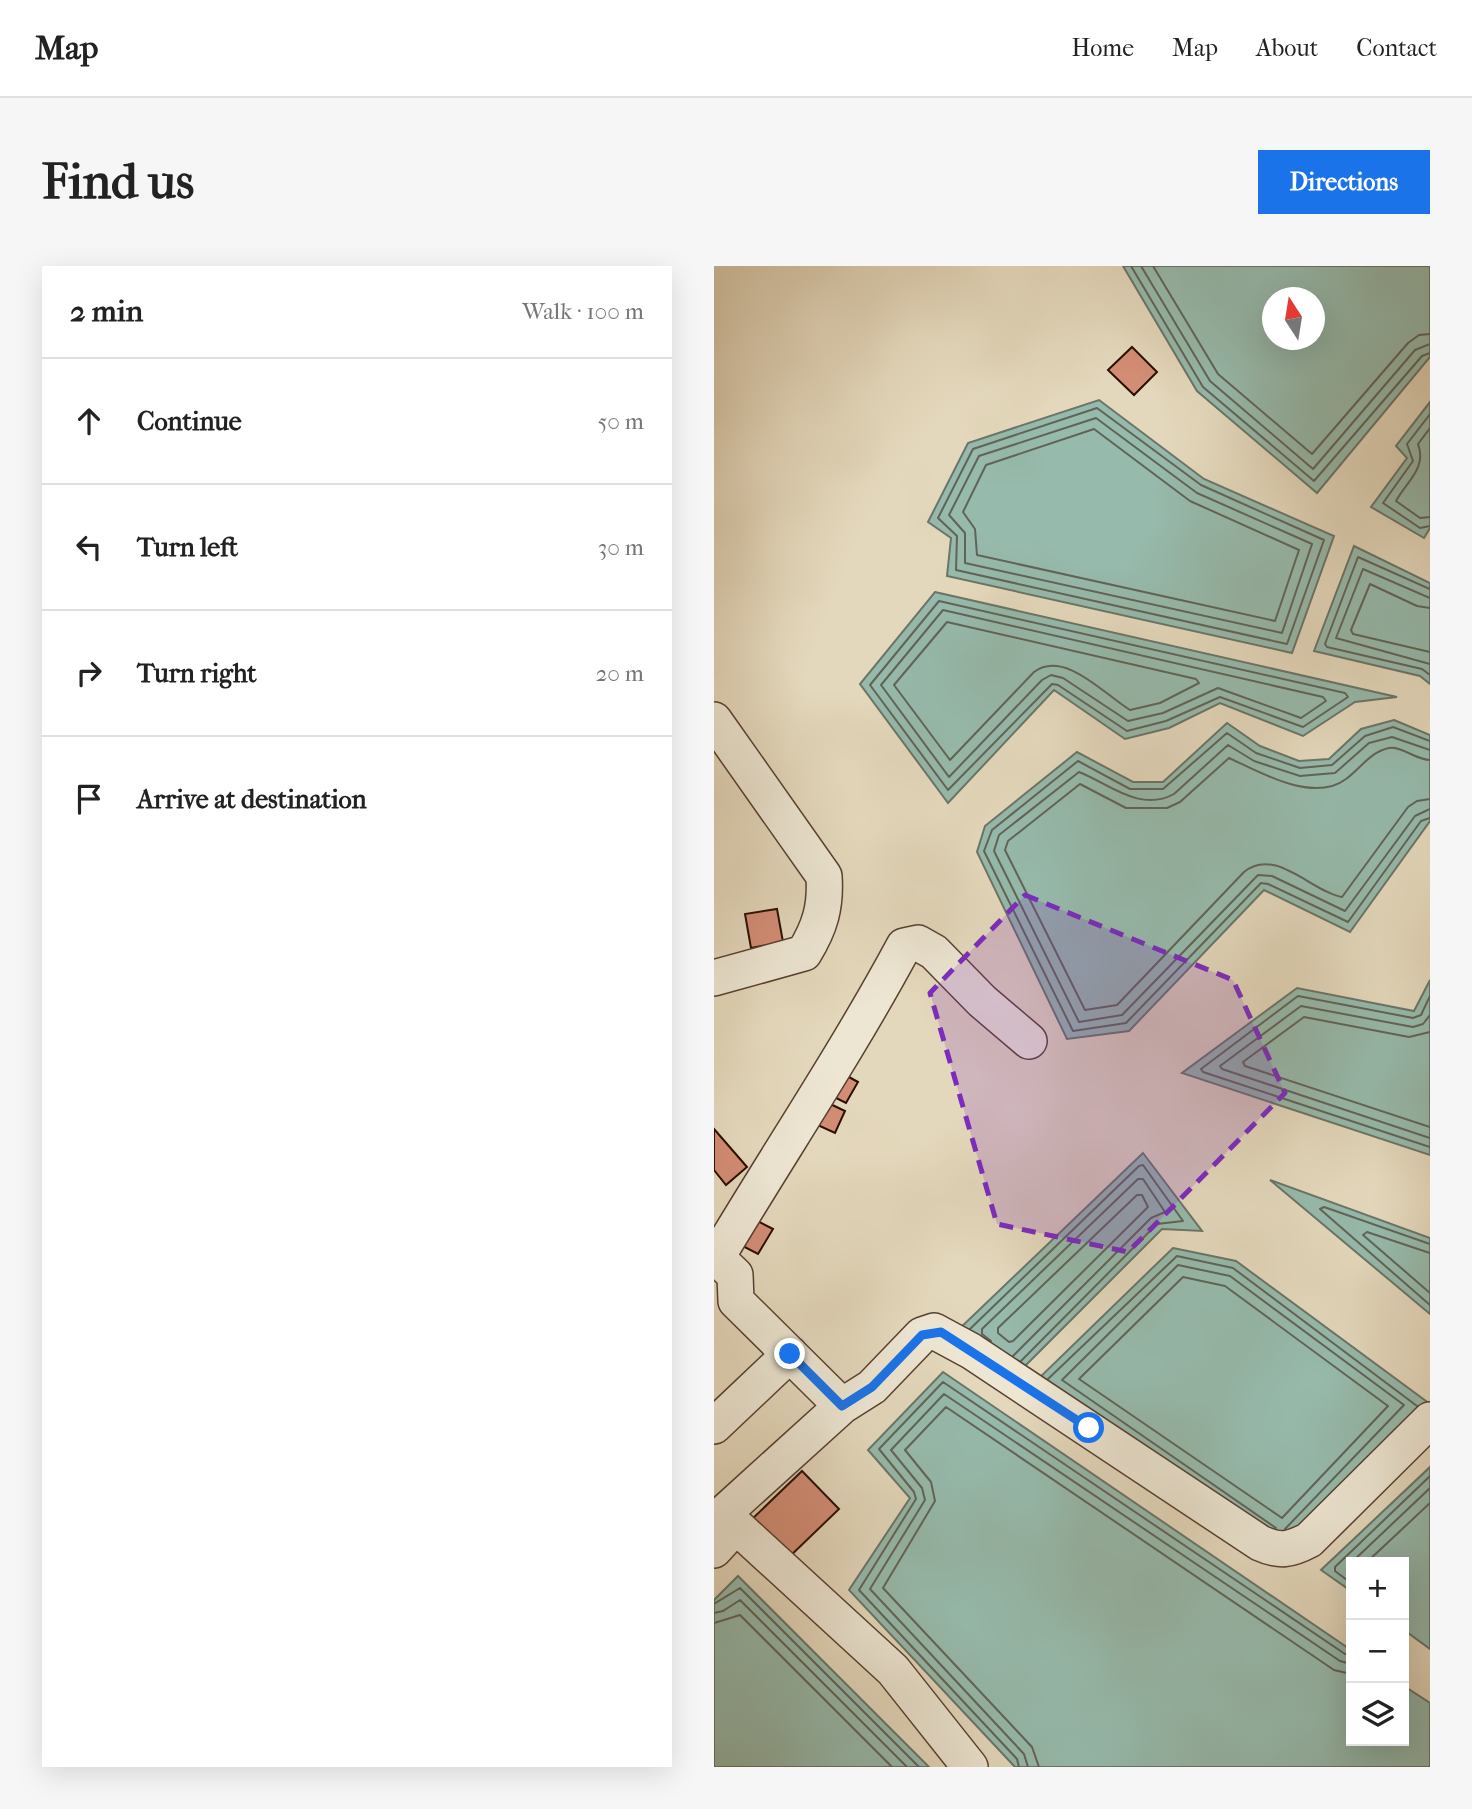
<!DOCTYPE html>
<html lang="en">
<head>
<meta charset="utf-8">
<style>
  :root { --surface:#fff; --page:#f6f6f6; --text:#222; --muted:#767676; --line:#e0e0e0; --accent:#1a73e8 }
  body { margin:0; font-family:"IM FELL French Canon",serif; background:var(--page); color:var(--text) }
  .controls { position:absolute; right:21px; bottom:21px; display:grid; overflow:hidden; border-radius:0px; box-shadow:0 7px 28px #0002 }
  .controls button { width:63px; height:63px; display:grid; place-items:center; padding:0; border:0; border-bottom:2px solid var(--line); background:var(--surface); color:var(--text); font:35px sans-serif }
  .compass { position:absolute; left:548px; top:21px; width:63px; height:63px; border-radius:50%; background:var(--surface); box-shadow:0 7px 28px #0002; rotate:348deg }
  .stop { position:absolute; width:21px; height:21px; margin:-16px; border:5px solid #1a73e8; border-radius:50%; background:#fff }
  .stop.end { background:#1a73e8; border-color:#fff; box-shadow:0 2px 7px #0008 }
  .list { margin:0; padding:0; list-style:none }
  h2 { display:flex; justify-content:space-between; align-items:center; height:91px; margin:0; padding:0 28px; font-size:30px }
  h2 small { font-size:23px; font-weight:400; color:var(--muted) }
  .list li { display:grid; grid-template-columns:46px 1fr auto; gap:21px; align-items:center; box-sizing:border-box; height:126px; padding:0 28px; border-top:2px solid var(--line) }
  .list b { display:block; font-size:26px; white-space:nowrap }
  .list em { font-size:23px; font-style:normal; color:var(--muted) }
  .icon { flex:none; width:38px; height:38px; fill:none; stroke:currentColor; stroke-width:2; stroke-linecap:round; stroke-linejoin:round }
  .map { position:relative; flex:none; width:716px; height:1501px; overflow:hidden; border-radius:0px }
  header { display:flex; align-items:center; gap:42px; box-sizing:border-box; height:98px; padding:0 35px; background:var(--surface); border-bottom:2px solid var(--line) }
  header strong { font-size:33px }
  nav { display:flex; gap:38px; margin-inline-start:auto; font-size:24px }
  .intro { display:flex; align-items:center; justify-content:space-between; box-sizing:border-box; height:168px; padding:0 42px }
  h1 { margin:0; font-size:49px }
  .button { padding:18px 32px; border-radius:0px; background:var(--accent); color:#fff; font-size:24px; font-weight:700 }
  main { display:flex; gap:42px; padding:0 42px }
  aside { flex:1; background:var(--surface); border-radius:0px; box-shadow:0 7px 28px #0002 }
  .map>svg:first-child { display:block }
  .water { fill:#96baac; stroke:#6a7568; stroke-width:2; fill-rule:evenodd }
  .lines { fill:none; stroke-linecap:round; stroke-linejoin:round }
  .shore { stroke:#606457; stroke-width:2 }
  .building { fill:#d38d75; stroke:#290e02; stroke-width:2 }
  .minor-casing { stroke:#584030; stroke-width:38 }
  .minor { stroke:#ede6d3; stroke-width:35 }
  .route { stroke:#1a73e8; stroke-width:9 }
  .marked { fill:#7b2cbf; fill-opacity:0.2; stroke:#7b2cbf; stroke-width:5; stroke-dasharray:14 9; stroke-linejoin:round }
</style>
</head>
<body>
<header>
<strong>Map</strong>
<nav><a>Home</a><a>Map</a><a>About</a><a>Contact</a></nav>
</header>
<div class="intro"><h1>Find us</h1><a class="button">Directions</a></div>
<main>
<aside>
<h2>2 min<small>Walk · 100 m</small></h2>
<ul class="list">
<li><svg class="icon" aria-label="ahead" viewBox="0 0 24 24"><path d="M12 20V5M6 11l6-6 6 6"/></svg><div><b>Continue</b></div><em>50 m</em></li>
<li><svg class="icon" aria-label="left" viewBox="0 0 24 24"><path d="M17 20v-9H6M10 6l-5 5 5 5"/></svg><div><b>Turn left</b></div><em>30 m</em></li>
<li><svg class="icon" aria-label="right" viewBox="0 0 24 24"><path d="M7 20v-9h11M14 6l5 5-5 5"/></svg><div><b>Turn right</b></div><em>20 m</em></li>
<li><svg class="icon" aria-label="arrive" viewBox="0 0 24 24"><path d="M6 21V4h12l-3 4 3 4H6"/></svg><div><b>Arrive at destination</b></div></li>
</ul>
</aside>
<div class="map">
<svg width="716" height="1501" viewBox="0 0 716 1501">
  <rect width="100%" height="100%" fill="#e4d8bc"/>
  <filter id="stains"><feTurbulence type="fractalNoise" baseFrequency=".00286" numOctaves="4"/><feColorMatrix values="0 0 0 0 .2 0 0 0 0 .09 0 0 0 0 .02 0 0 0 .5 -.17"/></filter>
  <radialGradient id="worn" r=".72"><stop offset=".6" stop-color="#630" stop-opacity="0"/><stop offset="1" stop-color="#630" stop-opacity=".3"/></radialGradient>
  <path class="water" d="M409 0H716V91L603 227 483 125ZM558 32H600V74H558Z
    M385 134 490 213 620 270 578 387 233 310 237 272 214 256 254 177Z
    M716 136V262L710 272 657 241 693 192 682 180Z
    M640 280 716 317V418L706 410 600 385Z
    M221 326 683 431 641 436 589 470 506 437 455 462 411 473 340 424 234 537 146 418Z
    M680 454 716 469V555L636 666 550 624 415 765 353 773 263 586 271 560 363 486 419 516H449L513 457 546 480 585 495 615 493 647 463Z
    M716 714V889L468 807 583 722 700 745Z
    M429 887 488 965 448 963 299 1112 241 1067Z
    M556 914 716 972V1048Z
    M459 982 522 995 716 1138 570 1287 321 1116Z
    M229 1106 637 1384V1475H690V1420L716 1437V1501H301L135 1324 196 1232 154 1184Z
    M716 1201V1383L690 1364V1296H637V1325L607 1304Z
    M24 1310 215 1501H0V1334Z"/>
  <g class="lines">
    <path class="shore" d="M417 0 489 121 600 215 708 90 716 87
      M427 0 496 115 599 203 701 84 716 78
      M439 0 504 108 598 188 694 77 705 69 716 68
      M383 142 487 219 610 274 573 378 242 304 243 270 224 252 259 183Z
      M716 148 693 178 699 195 669 237 706 262 716 260
      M382 152 483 227 598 278 568 367 251 297V267L235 249 265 190Z
      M716 162 704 178C713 202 693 215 682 235L706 252 716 251
      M380 163 476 235 585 284 561 355 263 289 261 263 249 246 272 199Z
      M716 323 644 291 611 378 613 381 708 403 716 409
      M716 332 649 303 622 372 716 398
      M225 335 631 427 634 431 589 461 506 431 452 455 413 465 344 419 338 418 234 524 156 419Z
      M716 342 703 340 656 318 637 364 639 368 716 386
      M229 344 609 431 612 435 587 452 504 422 449 447 414 455 349 412 337 409 328 414 235 511 167 419Z
      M233 356 482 413 485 417 446 437 416 444C391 429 350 383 320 406L236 494 180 419Z
      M716 475 679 461 651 470 618 499 586 502 542 487 513 467 449 523H416L364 495 278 564 270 585 359 765 412 757 547 617 554 618 634 656 707 555 716 552
      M716 484 678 471 655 477 621 507 586 510 540 495 514 479 460 528C426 547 394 517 365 506L285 569 280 585 365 756 408 749 544 609 558 610 631 645 701 550 716 543
      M716 494C702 494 688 480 675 482 656 486 647 502 632 513 599 538 544 505 515 492L466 536 453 542H412L366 518 294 575 291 584 371 744 403 739 530 606C561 580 598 626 628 631L694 541 703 535 716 533
      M716 730 707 749 699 752 584 730 487 803 489 806 716 881
      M716 749 709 758 699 761 587 740 506 800 508 803 716 872
      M716 766 695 771 590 751 529 796 531 800 716 861
      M423 929H428L434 941 299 1075 295 1076 284 1067V1062Z
      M716 978 610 941 606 943 716 1039
      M716 987 653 966 649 969 716 1027
      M469 1011 511 1020 674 1140 568 1252 365 1113Z
      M256 1063 425 900 429 899 469 955 443 958 307 1095
      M277 1075 268 1068V1063L424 913H429L451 946 437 952 299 1090
      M334 1113 463 990 519 1002 703 1140
      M562 1262 348 1114 464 999 516 1010 690 1139 571 1263
      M638 1296 716 1222
      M653 1296 716 1237
      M637 1317 621 1305V1301L716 1210
      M0 1338 26 1322 205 1501
      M0 1347 9 1345 26 1334 193 1501
      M0 1357 26 1349 178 1501
      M305 1501 303 1493 145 1324 202 1233 200 1226 165 1183 229 1116 631 1388 637 1389
      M314 1501 310 1488 156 1323 211 1234 208 1222 177 1184 230 1128 626 1395 637 1398
      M325 1501 318 1481 169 1322 221 1235 217 1216 191 1184 232 1141 620 1404 637 1408"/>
  </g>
  <path class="building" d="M418 81 443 106 420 129 394 104Z
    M63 643 69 676 37 682 31 648Z
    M124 805 144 816 132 837 112 827Z
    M108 834 131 845 121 867 97 856Z
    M0 863 33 901 12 919 0 904Z
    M36 951 59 963 44 988 21 976Z
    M88 1205 125 1243 72 1294 35 1256Z"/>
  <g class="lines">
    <g class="minor-casing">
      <path id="minor" d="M0 454 110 610C112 641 106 661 90 687L0 712
        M0 989 21 1009 22 1035 128 1140
        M3 991C65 887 133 786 190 680L204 677 220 686 268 735 315 775
        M0 1160 76 1088
        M9 1248 179 1404 256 1501
        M0 1256 128 1140 158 1121 208 1069 220 1065 257 1085 546 1277C566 1286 576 1284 595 1274L716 1154
        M0 1284 22 1260"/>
    </g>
    <use href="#minor" class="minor"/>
  </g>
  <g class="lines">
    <path class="route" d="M76 1088 128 1140 158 1121 208 1069 227 1066 375 1162"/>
  </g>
  <path class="marked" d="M311 629 519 714 571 827 414 986 283 958 216 727Z"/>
  <rect width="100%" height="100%" filter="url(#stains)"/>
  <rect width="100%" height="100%" fill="url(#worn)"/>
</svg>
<div class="controls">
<button>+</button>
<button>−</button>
<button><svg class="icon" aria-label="layers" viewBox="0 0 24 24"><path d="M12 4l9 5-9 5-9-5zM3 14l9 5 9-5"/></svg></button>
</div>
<svg class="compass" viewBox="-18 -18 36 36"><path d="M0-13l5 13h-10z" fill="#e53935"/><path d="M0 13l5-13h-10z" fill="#767676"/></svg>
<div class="stop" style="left:375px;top:1162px"></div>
<div class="stop end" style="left:76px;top:1088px"></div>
</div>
</main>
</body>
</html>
